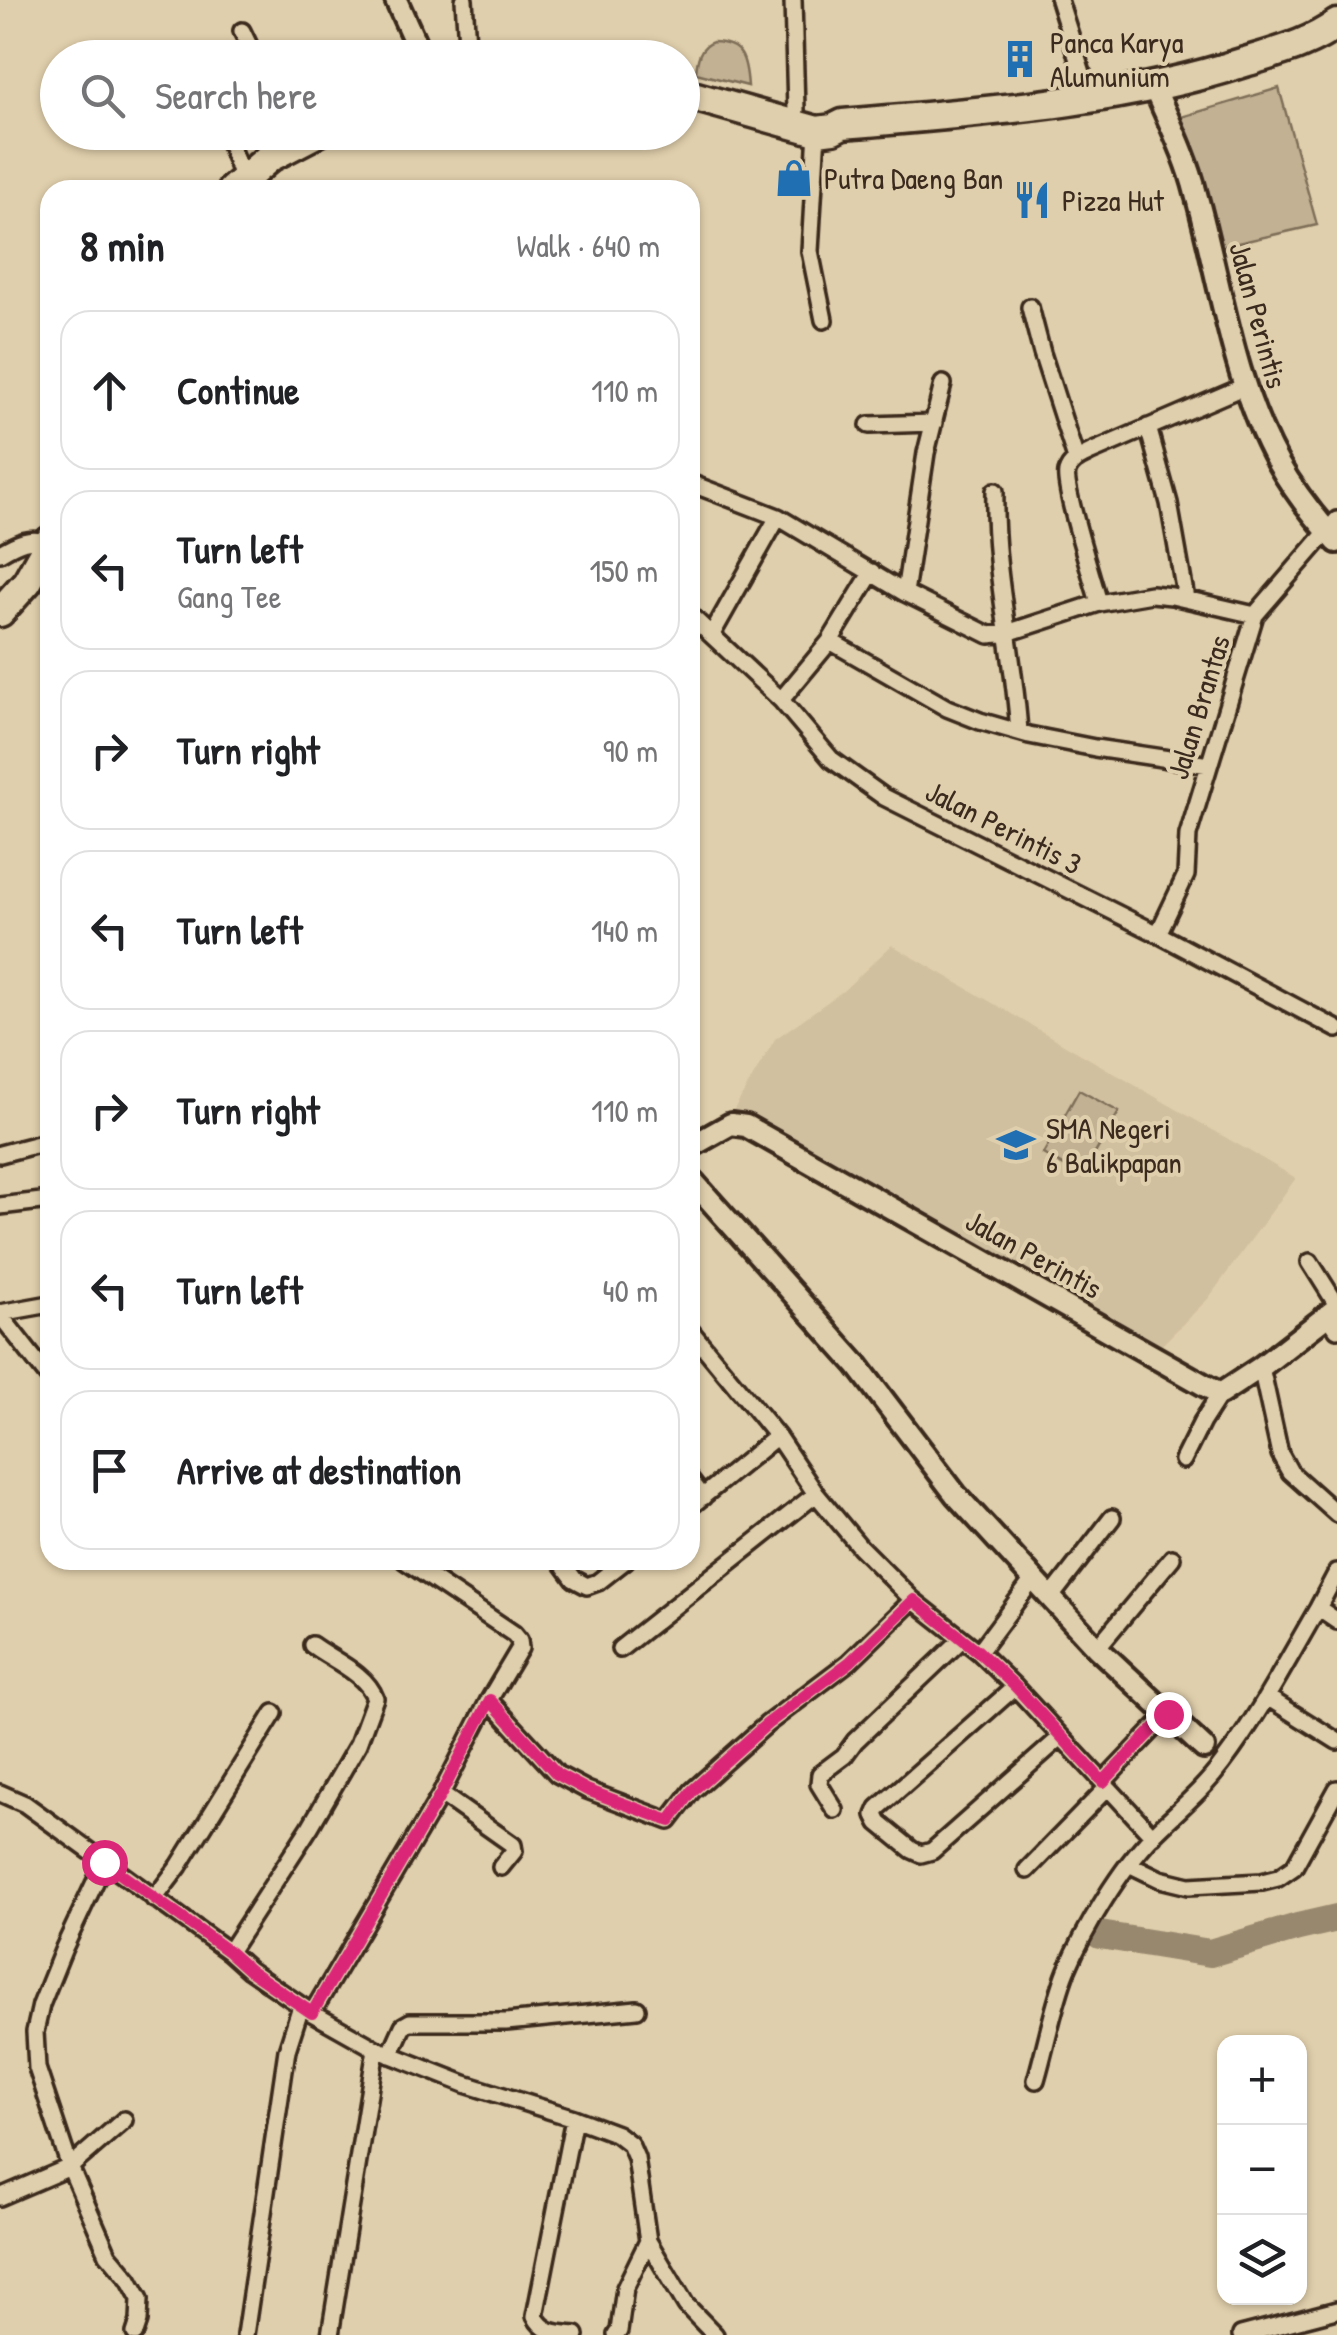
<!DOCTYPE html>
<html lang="en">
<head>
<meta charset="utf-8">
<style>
  :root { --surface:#fff; --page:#f2f2f2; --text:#202124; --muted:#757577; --line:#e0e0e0 }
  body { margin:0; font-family:"Patrick Hand",sans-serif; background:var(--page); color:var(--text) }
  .controls { position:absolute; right:30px; bottom:30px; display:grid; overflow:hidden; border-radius:20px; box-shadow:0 2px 8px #0004 }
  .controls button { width:90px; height:90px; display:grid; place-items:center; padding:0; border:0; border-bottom:2px solid var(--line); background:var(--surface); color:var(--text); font:50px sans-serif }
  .stop { position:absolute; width:30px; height:30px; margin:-22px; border:8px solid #db2777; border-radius:50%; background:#fff }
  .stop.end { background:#db2777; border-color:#fff; box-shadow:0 2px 10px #0008 }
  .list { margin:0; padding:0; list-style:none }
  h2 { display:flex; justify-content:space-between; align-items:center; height:130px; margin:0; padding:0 40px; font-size:42px }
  h2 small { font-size:32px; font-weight:400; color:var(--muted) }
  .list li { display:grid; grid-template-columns:65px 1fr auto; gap:30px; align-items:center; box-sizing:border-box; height:160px; margin:0 20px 20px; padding:0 20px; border:2px solid var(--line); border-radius:30px }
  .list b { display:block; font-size:38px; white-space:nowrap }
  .list p { margin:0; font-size:32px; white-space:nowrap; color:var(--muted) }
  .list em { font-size:32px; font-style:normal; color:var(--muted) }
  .icon { flex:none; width:55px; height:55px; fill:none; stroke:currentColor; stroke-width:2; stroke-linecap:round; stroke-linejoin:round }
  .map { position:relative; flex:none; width:1337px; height:2335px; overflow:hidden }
  .search { position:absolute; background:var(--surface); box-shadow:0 2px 8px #0004; left:40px; top:40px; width:660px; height:110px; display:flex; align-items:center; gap:25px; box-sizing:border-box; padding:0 35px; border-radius:55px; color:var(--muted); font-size:38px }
  .panel { position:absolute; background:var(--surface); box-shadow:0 2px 8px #0004; left:40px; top:180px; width:660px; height:1390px; border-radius:30px }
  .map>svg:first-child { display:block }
  .built { fill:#d1c09f }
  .green { fill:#c2b192; stroke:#7e6e58; stroke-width:2.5 }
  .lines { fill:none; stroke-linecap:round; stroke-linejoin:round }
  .river { stroke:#98886e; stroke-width:28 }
  .minor-casing { stroke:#3b2a1e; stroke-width:22 }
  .tertiary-casing { stroke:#3b2a1e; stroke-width:28 }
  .trunk-casing { stroke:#3b2a1e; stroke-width:35 }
  .minor { stroke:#e0cfac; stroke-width:15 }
  .tertiary { stroke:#e0cfac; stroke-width:20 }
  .trunk { stroke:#e0cfac; stroke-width:28 }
  .route { stroke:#db2777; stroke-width:12 }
  .labels { text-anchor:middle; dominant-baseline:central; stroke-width:8; stroke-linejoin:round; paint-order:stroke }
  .poi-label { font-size:30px; fill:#3b2a1e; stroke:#e0cfac; text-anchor:start }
  .street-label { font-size:30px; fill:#3b2a1e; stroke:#e0cfac }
</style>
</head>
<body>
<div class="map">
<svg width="1337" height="2335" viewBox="0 0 1337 2335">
  <rect width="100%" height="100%" fill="#e0cfac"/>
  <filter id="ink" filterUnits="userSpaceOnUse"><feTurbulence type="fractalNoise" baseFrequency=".01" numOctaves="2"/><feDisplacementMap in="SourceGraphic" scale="20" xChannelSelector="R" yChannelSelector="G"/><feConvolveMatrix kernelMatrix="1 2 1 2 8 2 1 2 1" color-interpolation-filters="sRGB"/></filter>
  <g filter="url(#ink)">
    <path class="built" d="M892 945 1296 1178 1208 1299 1162 1345 733 1111 775 1039 843 991Z"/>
    <path class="green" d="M713 42C743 43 746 59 748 86L696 73C697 61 699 46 713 42Z
      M1279 88 1317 225 1220 247 1181 117Z
      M1079 1090 1119 1112 1082 1176 1043 1154Z"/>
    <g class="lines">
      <path class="river" d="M1100 1935 1210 1953 1298 1927 1337 1918"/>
      <g class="minor-casing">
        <path id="minor" d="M464 0 468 58
          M793 0 796 110
          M1059 0 1090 98
          M242 31 255 58
          M192 57V58
          M817 131 810 251 824 320
          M225 132 243 179
          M1030 307 1042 353 1076 459
          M869 425 934 423
          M1148 427 1169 503 1186 599
          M690 483 778 517 905 593 989 635 1007 633 1099 603 1151 594 1172 596 1255 615
          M995 491C993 572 1014 652 1019 732
          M0 553C17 543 30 536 49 543
          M905 593 926 453 943 384
          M1099 603C1093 580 1063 487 1067 472 1070 461 1081 457 1091 452L1245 386
          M690 615 781 700 831 759 884 797 1158 934 1337 1029
          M712 634 778 517
          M830 641 872 572
          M781 700 830 641 947 708 980 721 1029 735 1095 748 1209 765
          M1158 934 1186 875 1188 835 1255 615 1337 520
          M0 1154 50 1141
          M0 1206 50 1200
          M1310 1262 1337 1305
          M0 1313 50 1304
          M0 1315 50 1379
          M1328 1316 1337 1329
          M690 1330 777 1436 816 1494 860 1547 913 1600 979 1652 1015 1687 1153 1836
          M1261 1367 1280 1454 1290 1472 1337 1514
          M1183 1460 1202 1422 1220 1394
          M690 1480 703 1497
          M690 1507 777 1436
          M560 1560 574 1579 587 1586 598 1582 626 1560
          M1051 1597 1112 1518
          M1318 1608 1337 1572
          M1097 1648 1172 1558
          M620 1649 816 1494
          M979 1652 1034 1578
          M1015 1687 878 1808 875 1815 879 1823 912 1850 921 1854 932 1851 1061 1737
          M1267 1697 1337 1741
          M489 1700 557 1774 587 1790 669 1821 692 1791 767 1724 849 1662 913 1600
          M1103 1782 1168 1714
          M0 1793 25 1804 229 1952 249 1970 312 2013 376 2049 465 2084 574 2118 617 2134 630 2144 636 2158 648 2241 686 2305 715 2335
          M441 1794 513 1845 514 1851 501 1867
          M835 1810 819 1784 820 1774 844 1756 855 1741 962 1639
          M104 1863 64 1948 41 2005 35 2032 37 2068 70 2167 108 2254 129 2279 140 2299 139 2321 135 2333
          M1129 1864 1160 1879 1189 1886 1262 1882 1278 1878 1294 1867 1337 1789
          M1027 1870 1108 1787
          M154 1899 179 1866 274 1713
          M229 1952 310 1827 358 1744 375 1698C366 1673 332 1660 312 1645
          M312 2013 441 1794 489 1700 520 1648 519 1640 514 1634 404 1560
          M390 2055 403 2026 410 2022H506L637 2009
          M1036 2080C1046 2046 1054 2002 1067 1970 1085 1927 1121 1868 1153 1835 1177 1811 1202 1791 1222 1764 1259 1715 1287 1661 1318 1608L1337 1621
          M574 2118 535 2316C544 2334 558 2333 576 2335
          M0 2197 70 2167 124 2120
          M245 2335 287 2050 301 2006
          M330 2335 376 2049
          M616 2335 619 2331 625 2288 648 2241
          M1241 2335 1337 2310"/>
      </g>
      <g class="tertiary-casing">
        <path id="tertiary" d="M396 0 422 58
          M1154 87C1169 122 1187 157 1196 194 1221 284 1232 380 1278 463 1294 491 1315 518 1337 542
          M690 1147 731 1124 746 1126 1220 1394 1261 1367 1337 1308
          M690 1178 857 1365 956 1495 1097 1648 1204 1748"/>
      </g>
      <g class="trunk-casing">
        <path id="trunk" d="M682 93 817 131 833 129 843 124C978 112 1115 104 1245 62 1277 52 1310 44 1337 24
          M232 190 270 157 318 132
          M0 612 27 582 50 541"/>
      </g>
      <use href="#minor" class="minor"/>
      <use href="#tertiary" class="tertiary"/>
      <use href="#trunk" class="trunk"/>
    </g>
  </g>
  <g class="lines" filter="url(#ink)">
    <path class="route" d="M104 1862 229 1952 249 1970 312 2013 441 1794 490 1700 557 1774 587 1790 670 1821 692 1791 767 1724 850 1662 914 1600 979 1652 1016 1687 1103 1782 1168 1714"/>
  </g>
  <defs>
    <g id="building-bare" transform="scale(3)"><path d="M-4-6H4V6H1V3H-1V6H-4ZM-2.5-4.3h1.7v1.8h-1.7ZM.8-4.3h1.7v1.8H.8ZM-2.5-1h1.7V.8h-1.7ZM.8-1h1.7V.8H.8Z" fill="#1f6fb2" stroke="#e0cfac" stroke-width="2.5" paint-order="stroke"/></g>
    <g id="shop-bare" transform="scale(3)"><path d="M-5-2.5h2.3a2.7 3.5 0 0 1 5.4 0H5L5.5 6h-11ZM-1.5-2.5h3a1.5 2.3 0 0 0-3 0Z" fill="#1f6fb2" stroke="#e0cfac" stroke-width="2.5" paint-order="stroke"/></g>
    <g id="restaurant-bare" transform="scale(3)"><path d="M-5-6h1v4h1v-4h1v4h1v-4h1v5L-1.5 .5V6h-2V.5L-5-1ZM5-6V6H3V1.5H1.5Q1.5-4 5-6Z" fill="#1f6fb2" stroke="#e0cfac" stroke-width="2.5" paint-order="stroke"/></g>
    <g id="school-bare" transform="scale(3)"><path d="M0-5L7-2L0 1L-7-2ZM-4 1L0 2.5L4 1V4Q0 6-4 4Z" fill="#1f6fb2" stroke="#e0cfac" stroke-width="2.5" paint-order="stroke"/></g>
  </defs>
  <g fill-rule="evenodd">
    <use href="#building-bare" x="1020" y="59"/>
    <use href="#shop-bare" x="794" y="178"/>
    <use href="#restaurant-bare" x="1032" y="200"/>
    <use href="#school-bare" x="1016" y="1145"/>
  </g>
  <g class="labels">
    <g class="poi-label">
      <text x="1050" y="42">Panca Karya<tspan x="1050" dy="34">Alumunium</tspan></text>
      <text x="824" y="178">Putra Daeng Ban</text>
      <text x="1062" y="200">Pizza Hut</text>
      <text x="1046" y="1128">SMA Negeri<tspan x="1046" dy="34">6 Balikpapan</tspan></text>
    </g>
    <g class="street-label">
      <text transform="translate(1259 315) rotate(75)">Jalan Perintis</text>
      <text transform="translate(1198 707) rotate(-73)">Jalan Brantas</text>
      <text transform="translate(1004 827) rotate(27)">Jalan Perintis 3</text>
      <text transform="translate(1034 1254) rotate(29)">Jalan Perintis</text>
    </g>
  </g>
</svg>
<div class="controls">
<button>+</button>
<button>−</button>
<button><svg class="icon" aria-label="layers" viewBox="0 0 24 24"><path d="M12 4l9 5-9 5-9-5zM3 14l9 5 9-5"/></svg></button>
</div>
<div class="stop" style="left:104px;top:1862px"></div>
<div class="stop end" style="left:1168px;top:1714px"></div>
<div class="search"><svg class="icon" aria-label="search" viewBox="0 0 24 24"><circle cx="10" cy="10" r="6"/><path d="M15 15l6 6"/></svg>Search here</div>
<section class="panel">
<h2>8 min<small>Walk · 640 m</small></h2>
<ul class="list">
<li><svg class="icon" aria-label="ahead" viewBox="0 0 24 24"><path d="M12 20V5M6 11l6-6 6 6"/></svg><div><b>Continue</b></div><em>110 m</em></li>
<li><svg class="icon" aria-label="left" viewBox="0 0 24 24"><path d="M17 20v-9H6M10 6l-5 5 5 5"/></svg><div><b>Turn left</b><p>Gang Tee</p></div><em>150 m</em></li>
<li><svg class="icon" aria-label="right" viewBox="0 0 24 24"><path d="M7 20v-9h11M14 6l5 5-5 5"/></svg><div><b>Turn right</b></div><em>90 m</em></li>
<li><svg class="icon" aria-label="left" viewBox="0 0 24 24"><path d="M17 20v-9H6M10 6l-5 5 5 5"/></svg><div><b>Turn left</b></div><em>140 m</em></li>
<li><svg class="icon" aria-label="right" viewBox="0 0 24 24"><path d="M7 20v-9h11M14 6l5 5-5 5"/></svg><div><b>Turn right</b></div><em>110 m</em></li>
<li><svg class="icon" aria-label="left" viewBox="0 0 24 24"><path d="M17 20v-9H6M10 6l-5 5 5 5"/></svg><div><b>Turn left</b></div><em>40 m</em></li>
<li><svg class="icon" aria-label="arrive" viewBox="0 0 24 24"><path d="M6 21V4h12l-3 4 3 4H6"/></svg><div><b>Arrive at destination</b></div></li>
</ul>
</section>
</div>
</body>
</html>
